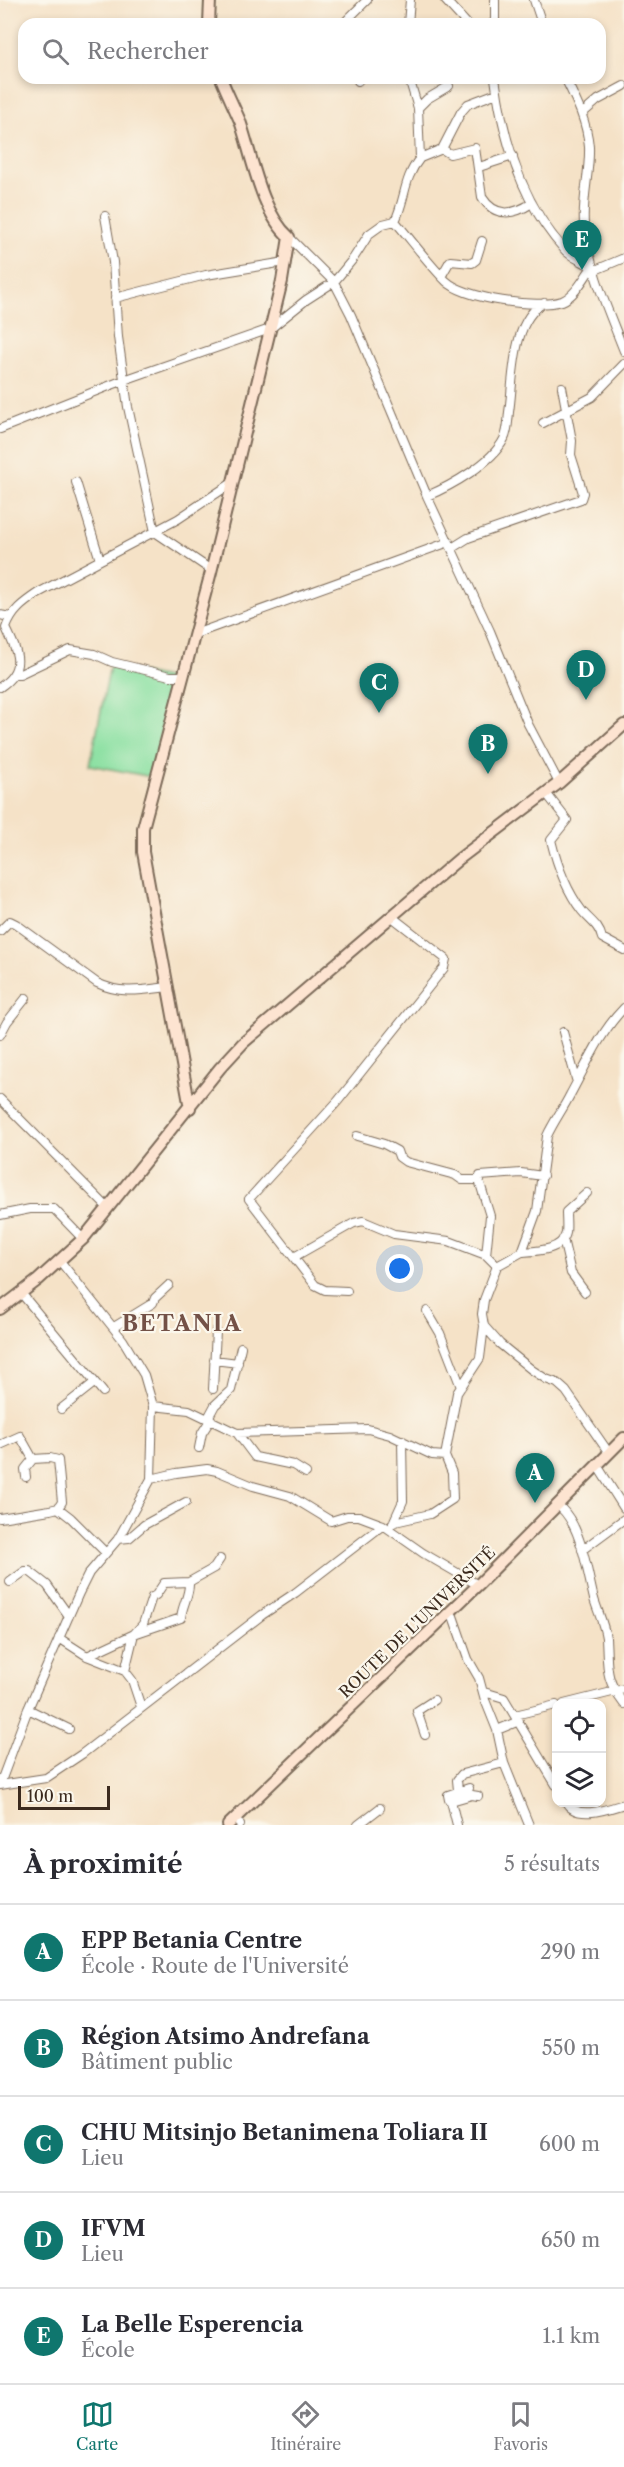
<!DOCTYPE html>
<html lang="fr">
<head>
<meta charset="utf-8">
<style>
  :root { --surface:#fff; --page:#f2f2f3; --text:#2b2b33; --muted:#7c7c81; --line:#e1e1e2; --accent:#0f766e }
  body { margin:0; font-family:"Libre Caslon Text",serif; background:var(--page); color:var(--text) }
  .controls { position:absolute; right:18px; bottom:18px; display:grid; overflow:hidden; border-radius:12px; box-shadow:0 3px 9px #0003 }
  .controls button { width:54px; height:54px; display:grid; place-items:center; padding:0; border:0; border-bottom:2px solid var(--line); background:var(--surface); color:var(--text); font:30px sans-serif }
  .scale { position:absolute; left:18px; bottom:15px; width:92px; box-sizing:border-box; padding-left:6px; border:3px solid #3b2a1e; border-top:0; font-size:16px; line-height:21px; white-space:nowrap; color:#3b2a1e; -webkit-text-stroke:4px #fbf7ec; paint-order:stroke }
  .you { position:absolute; left:400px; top:1269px; width:21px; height:21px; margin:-15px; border:4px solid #fff; border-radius:50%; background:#1a73e8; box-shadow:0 0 0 9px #1a73e833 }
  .badge { display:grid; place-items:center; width:39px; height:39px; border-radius:50%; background:var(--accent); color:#fff; font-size:20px; font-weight:700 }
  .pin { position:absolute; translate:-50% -50px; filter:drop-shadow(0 2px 3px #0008) }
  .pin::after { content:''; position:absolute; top:32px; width:21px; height:18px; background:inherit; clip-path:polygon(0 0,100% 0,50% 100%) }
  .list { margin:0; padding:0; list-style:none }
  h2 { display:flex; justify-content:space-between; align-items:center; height:78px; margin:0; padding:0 24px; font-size:26px }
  h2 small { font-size:20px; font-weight:400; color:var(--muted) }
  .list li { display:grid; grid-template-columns:39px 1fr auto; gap:18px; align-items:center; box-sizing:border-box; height:96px; padding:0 24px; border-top:2px solid var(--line) }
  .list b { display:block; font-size:22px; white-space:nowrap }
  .list p { margin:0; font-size:20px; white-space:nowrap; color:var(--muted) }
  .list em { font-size:20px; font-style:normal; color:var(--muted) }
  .icon { flex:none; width:33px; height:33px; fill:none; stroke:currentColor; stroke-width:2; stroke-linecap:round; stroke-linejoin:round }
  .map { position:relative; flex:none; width:624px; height:1825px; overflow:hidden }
  .search { position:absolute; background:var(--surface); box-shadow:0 3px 9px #0003; left:18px; right:18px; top:18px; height:66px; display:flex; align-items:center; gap:15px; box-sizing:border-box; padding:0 21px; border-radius:18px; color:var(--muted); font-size:22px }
  .sheet { height:558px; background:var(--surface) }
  nav { display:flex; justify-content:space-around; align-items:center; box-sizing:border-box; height:84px; border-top:2px solid var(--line); background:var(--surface); font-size:16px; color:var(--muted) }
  nav a { display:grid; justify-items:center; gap:3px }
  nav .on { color:var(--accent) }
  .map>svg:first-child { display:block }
  .green { fill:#8be0a2; stroke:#638560; stroke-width:1.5 }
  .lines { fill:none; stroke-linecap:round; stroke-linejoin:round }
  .street-casing { stroke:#7c6a59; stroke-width:10 }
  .secondary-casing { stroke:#7c6a59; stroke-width:14 }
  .street { stroke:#fff; stroke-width:8 }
  .secondary { stroke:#fde4d1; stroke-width:10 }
  .labels { text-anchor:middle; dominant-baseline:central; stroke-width:4.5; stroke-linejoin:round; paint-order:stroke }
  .street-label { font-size:16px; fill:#3b2a1e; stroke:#fbf7ec }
  .district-label { font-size:22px; font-weight:bold; letter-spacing:1.5px; fill:#735147; stroke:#fbf7ec }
</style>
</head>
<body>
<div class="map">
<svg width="624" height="1825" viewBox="0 0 624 1825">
  <rect width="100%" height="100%" fill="#fbf7ec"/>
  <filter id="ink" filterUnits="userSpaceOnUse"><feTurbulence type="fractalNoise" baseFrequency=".0167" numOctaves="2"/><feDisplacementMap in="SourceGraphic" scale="12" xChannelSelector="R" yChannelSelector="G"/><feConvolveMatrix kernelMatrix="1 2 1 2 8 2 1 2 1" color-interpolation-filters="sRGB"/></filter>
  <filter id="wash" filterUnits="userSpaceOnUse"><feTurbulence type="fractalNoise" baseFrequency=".008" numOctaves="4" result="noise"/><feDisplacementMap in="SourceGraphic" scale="24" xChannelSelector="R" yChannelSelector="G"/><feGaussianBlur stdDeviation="1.35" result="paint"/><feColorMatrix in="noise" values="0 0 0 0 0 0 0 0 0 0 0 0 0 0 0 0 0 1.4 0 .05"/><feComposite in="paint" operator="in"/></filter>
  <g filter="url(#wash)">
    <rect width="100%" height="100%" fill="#f5e2c7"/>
    <path class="green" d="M110 666 172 679 152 777 90 765Z"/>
  </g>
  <g filter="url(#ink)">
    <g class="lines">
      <g class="street-casing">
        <path id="street" d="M445 0 467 24
          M534 0 542 24
          M343 24 367 0
          M408 24 410 0
          M492 24 495 20V0
          M357 78 358 81
          M409 78 418 108 420 158C403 179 406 198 395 221L383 224 369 234 353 259 334 282 351 315 427 496 490 631 528 724 559 783
          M495 78C503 139 522 203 564 249 570 257 583 261 592 267
          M565 78C576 100 587 121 589 147 590 172 582 198 584 224 589 269 608 310 624 351
          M418 108 427 99 449 86
          M583 113 598 100 624 86
          M442 149 450 154 475 148 482 197C495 218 514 215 532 203
          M420 158 442 149 461 112 468 104 497 93
          M479 167 513 156
          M105 216 113 262 118 337 128 407 155 532 211 570
          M395 221C412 241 428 263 446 281 465 299 538 309 562 301 575 296 584 278 592 267
          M593 271 624 258
          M442 275 450 261 472 263 476 260 482 241
          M115 298 206 275 285 262
          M543 423 592 397 624 364
          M0 429 124 380 270 329 306 300 334 282 289 237
          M76 482 100 560
          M427 496C451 486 492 463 504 439 508 432 508 421 509 412 514 380 511 320 544 303
          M452 548 468 538 581 499 583 493 571 455 572 441 562 387
          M0 615 10 617
          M195 634 449 542
          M14 674H20L70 650 94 654 112 662 170 676H183
          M0 687C27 669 17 651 6 628 12 611 23 603 38 593L178 519 232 483
          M546 793 567 820 551 840C557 865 566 890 582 911 590 921 599 925 602 938L624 950
          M0 931 10 921 16 924 97 983C122 995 142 990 169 987
          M563 1032 576 1079
          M0 1035 7 1022 26 998
          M0 1099 108 1208
          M357 1136 384 1144 397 1151 399 1157 406 1162 455 1175 462 1180H479L480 1176 521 1173 543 1176
          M479 1180 490 1216 486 1255
          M0 1215 30 1209H54L83 1239
          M563 1239 571 1273 585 1292
          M522 1252C536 1251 562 1251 566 1233 567 1227 566 1219 566 1212L587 1193
          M294 1257 354 1223 363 1221 394 1234 449 1241 486 1255 497 1266
          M347 1291 325 1290 315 1285 249 1199 338 1101 444 968 446 959 392 917
          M21 1293 103 1392
          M427 1311 440 1333 461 1387
          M114 1327 153 1303 155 1298 169 1285
          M214 1360 238 1363
          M213 1389 216 1331
          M153 1406 189 1410 237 1433 368 1429 390 1435 432 1455 445 1456 457 1393 480 1358 484 1326
          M61 1409 94 1383
          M208 1418 215 1405 231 1390 241 1347
          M237 1433 255 1457 293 1465 306 1473
          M0 1445 20 1436 33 1459
          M199 1448 202 1433 211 1419
          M609 1453 566 1391 557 1383 546 1379 532 1370 500 1344 484 1326 482 1314 484 1300 497 1266 522 1252 537 1211 547 1136C554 1121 563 1109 570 1095 586 1066 600 1032 624 1008
          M600 1470 624 1508
          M151 1479 176 1473 207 1469 217 1471 253 1486 290 1496 331 1521 347 1516H359L383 1525 423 1553 478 1585
          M58 1508 71 1518 106 1553
          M561 1508C582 1528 587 1572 594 1599 598 1612 604 1624 606 1638 608 1668 604 1678 624 1704
          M0 1518 50 1510 58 1508 62 1502 58 1460 50 1458 33 1459 25 1469 26 1477
          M395 1522 430 1514 453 1499 452 1473 445 1456
          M393 1523 403 1501 402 1440
          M118 1539 129 1538 144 1525 186 1502
          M582 1550 624 1519
          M10 1582 25 1571H29L47 1585 69 1616
          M453 1616 468 1659 479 1678 485 1700 497 1730 504 1763 529 1825
          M59 1638 87 1656 125 1671 132 1680 141 1707
          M87 1656 134 1634 181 1618C182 1605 190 1595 189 1582L214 1568 220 1559
          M125 1671 134 1634 143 1624 152 1597 156 1595 164 1583 189 1582
          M484 1692 504 1698 556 1785
          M564 1704 624 1689
          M28 1709 69 1729
          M515 1715 556 1705
          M497 1730 519 1721
          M425 1735 417 1711 434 1700
          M0 1784 28 1709 79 1593 89 1573 118 1539 151 1479 153 1406 144 1375 123 1340 60 1261
          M0 1785 46 1778 82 1754 262 1615 295 1593 383 1525
          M458 1790 457 1780 462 1774 504 1763
          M451 1801 449 1800 448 1795 469 1788
          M566 1802C576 1821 608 1809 624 1804
          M239 1823 240 1825
          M358 1825 380 1808
          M457 1825 451 1801 472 1795 478 1796"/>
      </g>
      <g class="secondary-casing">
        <path id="secondary" d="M209 24 210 0
          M190 1108 143 852V828L211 572 282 281 289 237C261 212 252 156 240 121 234 107 227 93 221 78
          M0 1309 38 1280 83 1239 220 1068 243 1043 459 859 559 783 624 725
          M228 1825 478 1585 624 1438"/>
      </g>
      <use href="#street" class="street"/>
      <use href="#secondary" class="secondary"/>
    </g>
  </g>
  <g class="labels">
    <g class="street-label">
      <text transform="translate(417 1622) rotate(-44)">ROUTE DE L'UNIVERSITÉ</text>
    </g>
    <g class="district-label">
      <text x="182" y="1323">BETANIA</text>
    </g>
  </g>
</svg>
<div class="controls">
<button><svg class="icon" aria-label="locate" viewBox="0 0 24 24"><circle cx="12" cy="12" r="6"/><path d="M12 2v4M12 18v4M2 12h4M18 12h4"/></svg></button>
<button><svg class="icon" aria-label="layers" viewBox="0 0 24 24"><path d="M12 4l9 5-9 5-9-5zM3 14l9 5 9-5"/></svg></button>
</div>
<div class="scale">100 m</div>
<div class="you"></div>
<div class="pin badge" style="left:535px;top:1503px">A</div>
<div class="pin badge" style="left:488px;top:774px">B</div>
<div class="pin badge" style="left:379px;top:713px">C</div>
<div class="pin badge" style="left:586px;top:700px">D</div>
<div class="pin badge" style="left:582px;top:270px">E</div>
<div class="search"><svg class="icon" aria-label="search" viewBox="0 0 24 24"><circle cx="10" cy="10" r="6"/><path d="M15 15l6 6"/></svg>Rechercher</div>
</div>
<section class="sheet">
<h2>À proximité<small>5 résultats</small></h2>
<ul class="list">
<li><span class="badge">A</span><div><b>EPP Betania Centre</b><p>École · Route de l'Université</p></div><em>290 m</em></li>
<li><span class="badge">B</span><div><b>Région Atsimo Andrefana</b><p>Bâtiment public</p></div><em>550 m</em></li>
<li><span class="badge">C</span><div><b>CHU Mitsinjo Betanimena Toliara II</b><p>Lieu</p></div><em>600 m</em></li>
<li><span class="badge">D</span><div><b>IFVM</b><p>Lieu</p></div><em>650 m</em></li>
<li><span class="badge">E</span><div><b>La Belle Esperencia</b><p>École</p></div><em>1.1 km</em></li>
</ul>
</section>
<nav>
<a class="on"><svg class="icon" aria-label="map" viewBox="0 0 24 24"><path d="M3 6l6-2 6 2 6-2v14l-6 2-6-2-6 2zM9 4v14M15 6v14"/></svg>Carte</a>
<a><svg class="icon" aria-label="directions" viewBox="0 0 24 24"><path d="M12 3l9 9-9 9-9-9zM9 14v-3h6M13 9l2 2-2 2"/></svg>Itinéraire</a>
<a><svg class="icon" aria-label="saved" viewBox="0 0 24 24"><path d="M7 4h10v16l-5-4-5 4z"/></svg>Favoris</a>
</nav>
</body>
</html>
